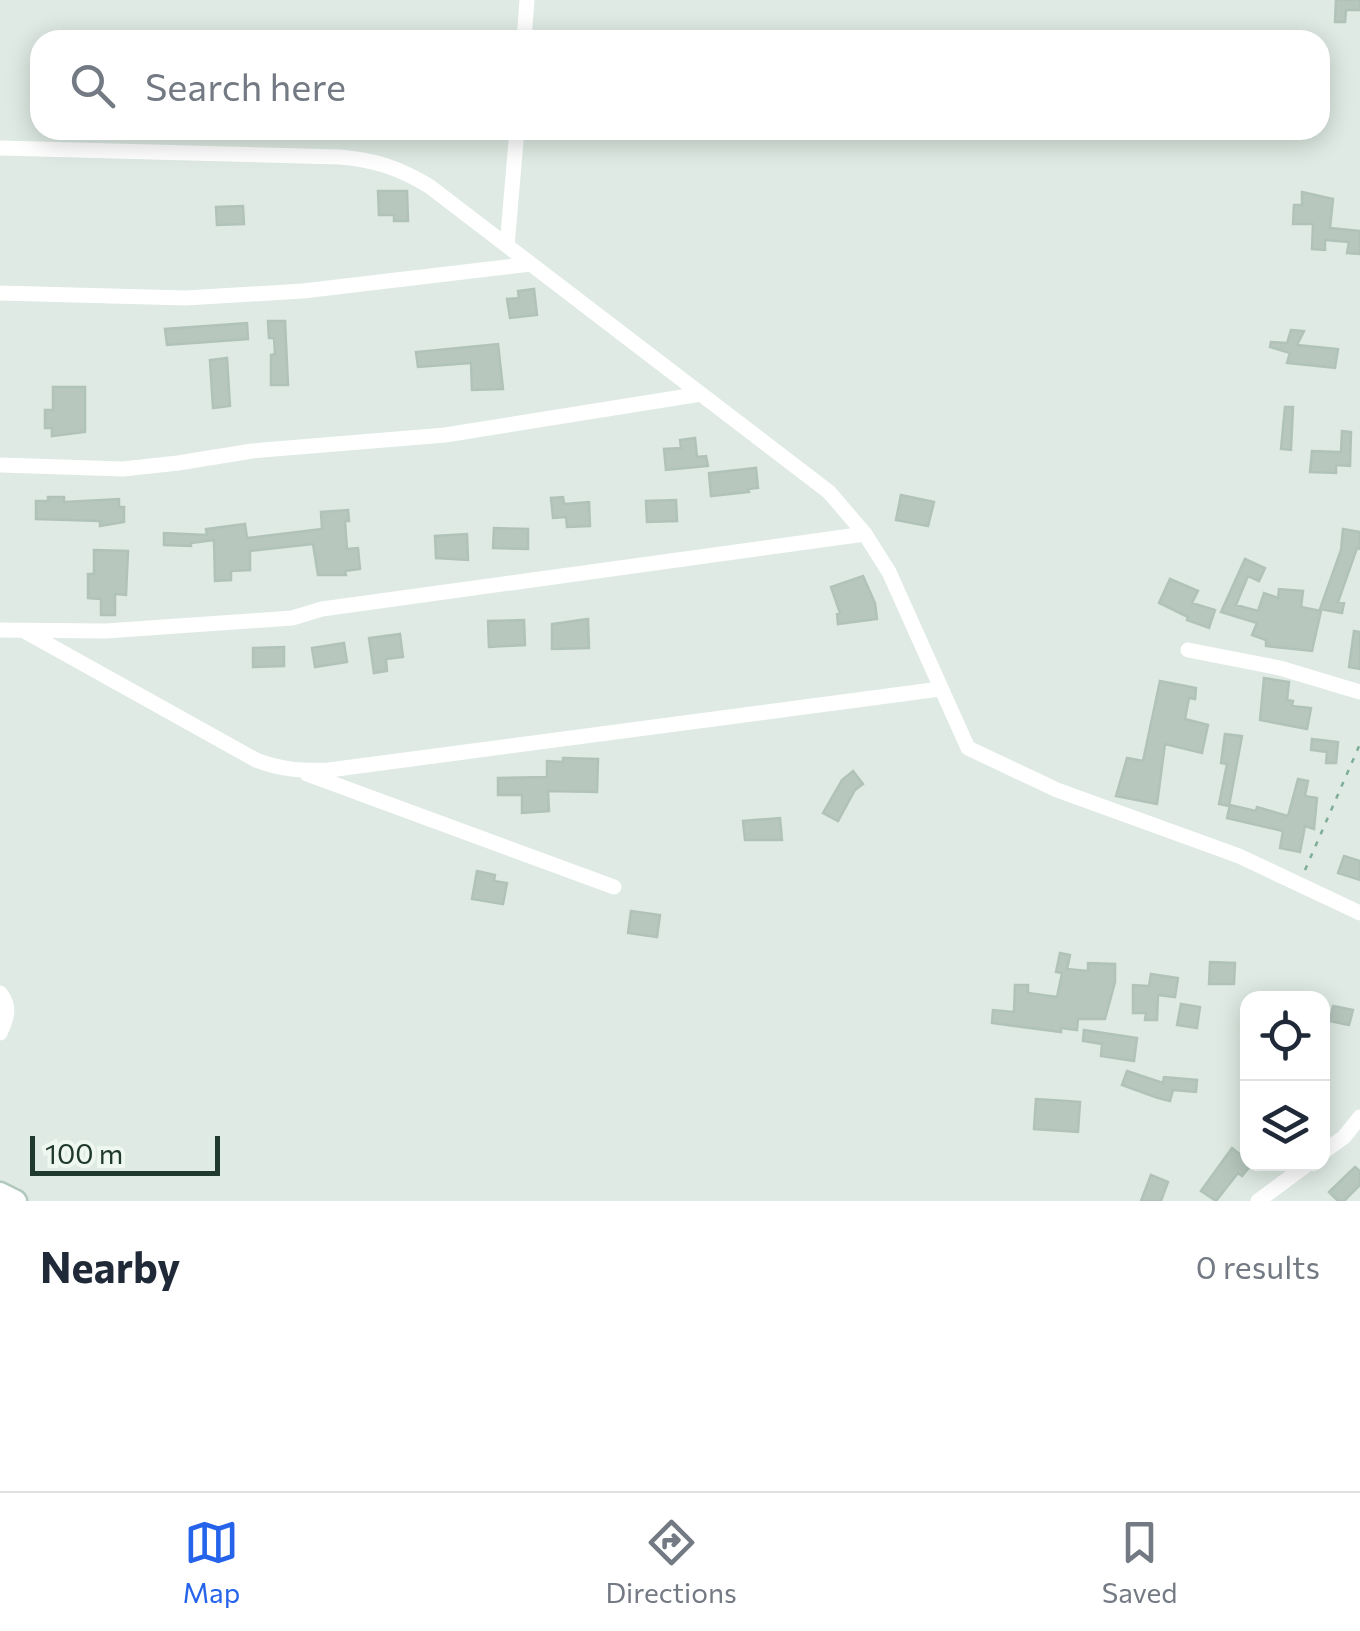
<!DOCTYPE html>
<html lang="en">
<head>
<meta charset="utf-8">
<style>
  :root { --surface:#fff; --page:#f6f6f7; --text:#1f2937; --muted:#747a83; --line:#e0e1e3; --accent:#2563eb }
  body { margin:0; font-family:Commissioner,sans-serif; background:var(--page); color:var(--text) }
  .controls { position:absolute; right:30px; bottom:30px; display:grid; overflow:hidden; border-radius:20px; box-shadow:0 5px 25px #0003 }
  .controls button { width:90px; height:90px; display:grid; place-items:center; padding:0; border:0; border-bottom:2px solid var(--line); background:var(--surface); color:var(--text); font:50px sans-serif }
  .scale { position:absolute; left:30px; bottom:25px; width:190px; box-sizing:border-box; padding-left:10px; border:5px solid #20392f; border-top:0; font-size:28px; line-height:35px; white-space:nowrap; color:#20392f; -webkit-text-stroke:8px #eff7f1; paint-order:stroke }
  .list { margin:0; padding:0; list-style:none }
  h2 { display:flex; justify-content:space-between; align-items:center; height:130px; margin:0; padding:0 40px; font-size:42px }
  h2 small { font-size:32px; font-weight:400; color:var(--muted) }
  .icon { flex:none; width:55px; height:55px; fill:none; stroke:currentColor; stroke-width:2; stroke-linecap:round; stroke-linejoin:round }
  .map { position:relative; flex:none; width:1360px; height:1201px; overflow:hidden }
  .search { position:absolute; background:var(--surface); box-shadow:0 5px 25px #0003; left:30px; right:30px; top:30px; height:110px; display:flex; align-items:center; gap:25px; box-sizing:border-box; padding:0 35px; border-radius:30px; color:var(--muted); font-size:38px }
  .sheet { height:290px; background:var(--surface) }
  nav { display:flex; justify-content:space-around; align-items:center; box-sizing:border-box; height:140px; border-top:2px solid var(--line); background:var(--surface); font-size:28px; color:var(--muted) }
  nav a { display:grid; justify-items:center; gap:5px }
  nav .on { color:var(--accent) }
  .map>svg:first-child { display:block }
  .building { fill:#b7c7be; stroke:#b1c3b9; stroke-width:2.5 }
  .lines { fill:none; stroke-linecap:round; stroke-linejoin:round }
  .secondary-casing { stroke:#b2c9bd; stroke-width:25 }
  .path { stroke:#7fad98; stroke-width:2.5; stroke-dasharray:5 8; stroke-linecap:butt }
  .minor { stroke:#fff; stroke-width:15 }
  .secondary { stroke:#fff; stroke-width:20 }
</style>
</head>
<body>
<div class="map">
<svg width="1360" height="1201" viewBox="0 0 1360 1201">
  <rect width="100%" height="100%" fill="#deeae3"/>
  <path class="building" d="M1336 0H1360V10H1346L1345 22H1335Z
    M378 191H407L408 221H394V215H379Z
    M1302 192 1333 199 1330 228 1360 231V254L1347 253 1349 242 1325 240V250L1312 249 1313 224H1293L1294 205H1302Z
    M243 206 244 224 217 225 216 207Z
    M534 289 537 315 510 318 507 299 519 298 518 291Z
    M268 321H285L288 385H271V355L275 354 274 338H269Z
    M247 323 248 339 167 345 165 329Z
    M1291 330 1304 331 1297 345 1338 349 1335 368 1287 363 1290 353 1270 347 1271 342 1287 343Z
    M498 344 503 389 472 390 471 363 418 367 416 352Z
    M227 358 230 406 213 408 210 360Z
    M53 387H85V432L52 436V428H45V410H53Z
    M1285 407H1293L1291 450 1281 449Z
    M1342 431 1351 432 1350 466 1336 465V473L1310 472 1312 451 1341 452Z
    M695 438 697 457 706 456 708 466 666 470 664 449 681 448 680 440Z
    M756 468 758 488 748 489 749 492 711 496 709 473Z
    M901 495 934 502 928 526 896 520Z
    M48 497H64V502L119 499V507H124V522L100 526V521L36 519V501H48Z
    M563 497 564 504 589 502 590 526 567 527 566 517 553 518 551 498Z
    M676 500 677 521 647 522 646 501Z
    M348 510 349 521H345L347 549 358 548 360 569 345 571 346 575H318L313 544 250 551V570L231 571V580L215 581 214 540 191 543V546L164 545V533L207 535 206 529 245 524 247 538 322 529 321 512Z
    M494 528 528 529V549L493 548Z
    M1343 529 1360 532V549L1357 548 1338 602 1344 603 1342 613 1320 609 1341 550Z
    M467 534 468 560 436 558 435 536Z
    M94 550 128 551 126 595 115 594V615H101V599L88 598V574H94Z
    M1245 559 1265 568 1259 581 1248 576 1236 605 1258 611 1264 593 1278 598 1279 589 1303 591 1301 607 1321 611 1312 651 1266 646V640L1252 635 1257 623 1221 612Z
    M863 576 875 603 877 619 838 624 837 614 840 613 831 587Z
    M1170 579 1198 591 1192 603 1215 610 1209 628 1187 620 1188 617 1159 603Z
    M588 619 589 648 552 649V624Z
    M524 620 525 645 489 647 488 621Z
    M1354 631 1360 632V669L1349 667Z
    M400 634 403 657 386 659 387 671 374 673 369 638Z
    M344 643 347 662 315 667 312 648Z
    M284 647V666L253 667V648Z
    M1264 678 1289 682 1287 700 1293 701 1292 706 1311 708 1307 729 1260 720Z
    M1160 681 1196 688 1195 699 1189 698 1185 719 1208 725 1202 753 1165 744 1157 804 1116 796 1127 758 1143 761Z
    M1225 734 1242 736 1229 806 1219 804 1227 764 1221 763Z
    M1312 739 1338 742 1336 763H1326L1327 752 1311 750Z
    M563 758 598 759 597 792 548 791 549 811 522 813V795H498V778L547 777V761L563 762Z
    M853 771 863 784 855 790 838 821 823 813 842 780Z
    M1298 779 1308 781 1305 796 1317 798 1314 829 1305 826 1300 852 1280 848 1283 831 1227 818 1230 805 1256 811 1257 807 1288 816Z
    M780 818 782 840H745L743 821Z
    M1344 856 1360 861V880L1338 873Z
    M477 871 495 875 494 881 507 883 503 904 472 899Z
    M631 911 660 915 657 937 628 933Z
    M1060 953 1070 955 1067 969 1088 971V963L1115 964V982L1105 1019H1078L1077 1030 1061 1028V1032L992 1023 993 1010 1014 1012 1015 985H1028V993L1057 997 1062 973 1056 972Z
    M1210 962 1235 963 1234 984H1209Z
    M1151 974 1178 978 1175 997 1158 995 1157 1020H1145L1146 1013H1133V985L1149 986Z
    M1181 1004 1200 1007 1197 1028 1177 1025Z
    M1333 1006 1353 1010 1349 1025 1330 1021Z
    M1084 1030 1137 1038 1134 1061 1101 1056 1102 1044 1083 1041Z
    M1127 1071 1163 1083 1164 1077 1197 1080 1196 1092 1173 1090 1170 1101 1158 1098 1122 1085Z
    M1036 1099 1080 1102 1078 1132 1034 1129Z
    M1232 1148 1252 1164 1242 1176 1238 1173 1216 1201 1201 1191Z
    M1355 1167 1360 1171V1185L1344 1201H1338L1329 1192Z
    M1151 1175 1168 1182 1161 1201H1141Z"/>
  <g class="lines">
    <g class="secondary-casing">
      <path id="secondary" d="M0 1193 16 1201"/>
    </g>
    <path class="path" d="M1305 870 1360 744"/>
    <path class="minor" d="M524 40 527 0
      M0 148 340 157C375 160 399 168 429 186L829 492 865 534 889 572 968 748 1057 790 1239 856 1360 913
      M507 246 517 130
      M0 293 186 298 303 291 531 264
      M0 465 123 469 178 463 252 451 445 435 701 394
      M0 630 106 631 292 618 322 609 865 534
      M26 632 256 760C281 770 302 771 329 770L940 689
      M1188 650 1280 668 1360 692
      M307 774 614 887
      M0 993C11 1007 7 1018 0 1033
      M1322 1153 1344 1137 1360 1117
      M1258 1201 1308 1164"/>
    <use href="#secondary" class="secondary"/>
  </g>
</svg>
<div class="controls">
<button><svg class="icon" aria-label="locate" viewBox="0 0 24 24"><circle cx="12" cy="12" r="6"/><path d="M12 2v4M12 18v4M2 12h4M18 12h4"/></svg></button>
<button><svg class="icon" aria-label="layers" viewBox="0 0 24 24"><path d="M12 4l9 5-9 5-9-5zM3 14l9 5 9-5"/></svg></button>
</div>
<div class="scale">100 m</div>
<div class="search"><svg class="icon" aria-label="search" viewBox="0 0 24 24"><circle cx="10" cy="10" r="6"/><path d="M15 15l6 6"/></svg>Search here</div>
</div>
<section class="sheet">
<h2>Nearby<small>0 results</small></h2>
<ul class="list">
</ul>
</section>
<nav>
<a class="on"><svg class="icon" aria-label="map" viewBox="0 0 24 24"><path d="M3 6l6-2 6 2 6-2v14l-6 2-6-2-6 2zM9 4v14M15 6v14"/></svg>Map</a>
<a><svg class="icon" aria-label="directions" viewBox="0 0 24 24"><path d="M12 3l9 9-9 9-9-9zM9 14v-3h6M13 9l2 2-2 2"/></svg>Directions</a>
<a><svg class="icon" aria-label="saved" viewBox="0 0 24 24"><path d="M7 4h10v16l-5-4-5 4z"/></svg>Saved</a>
</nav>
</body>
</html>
